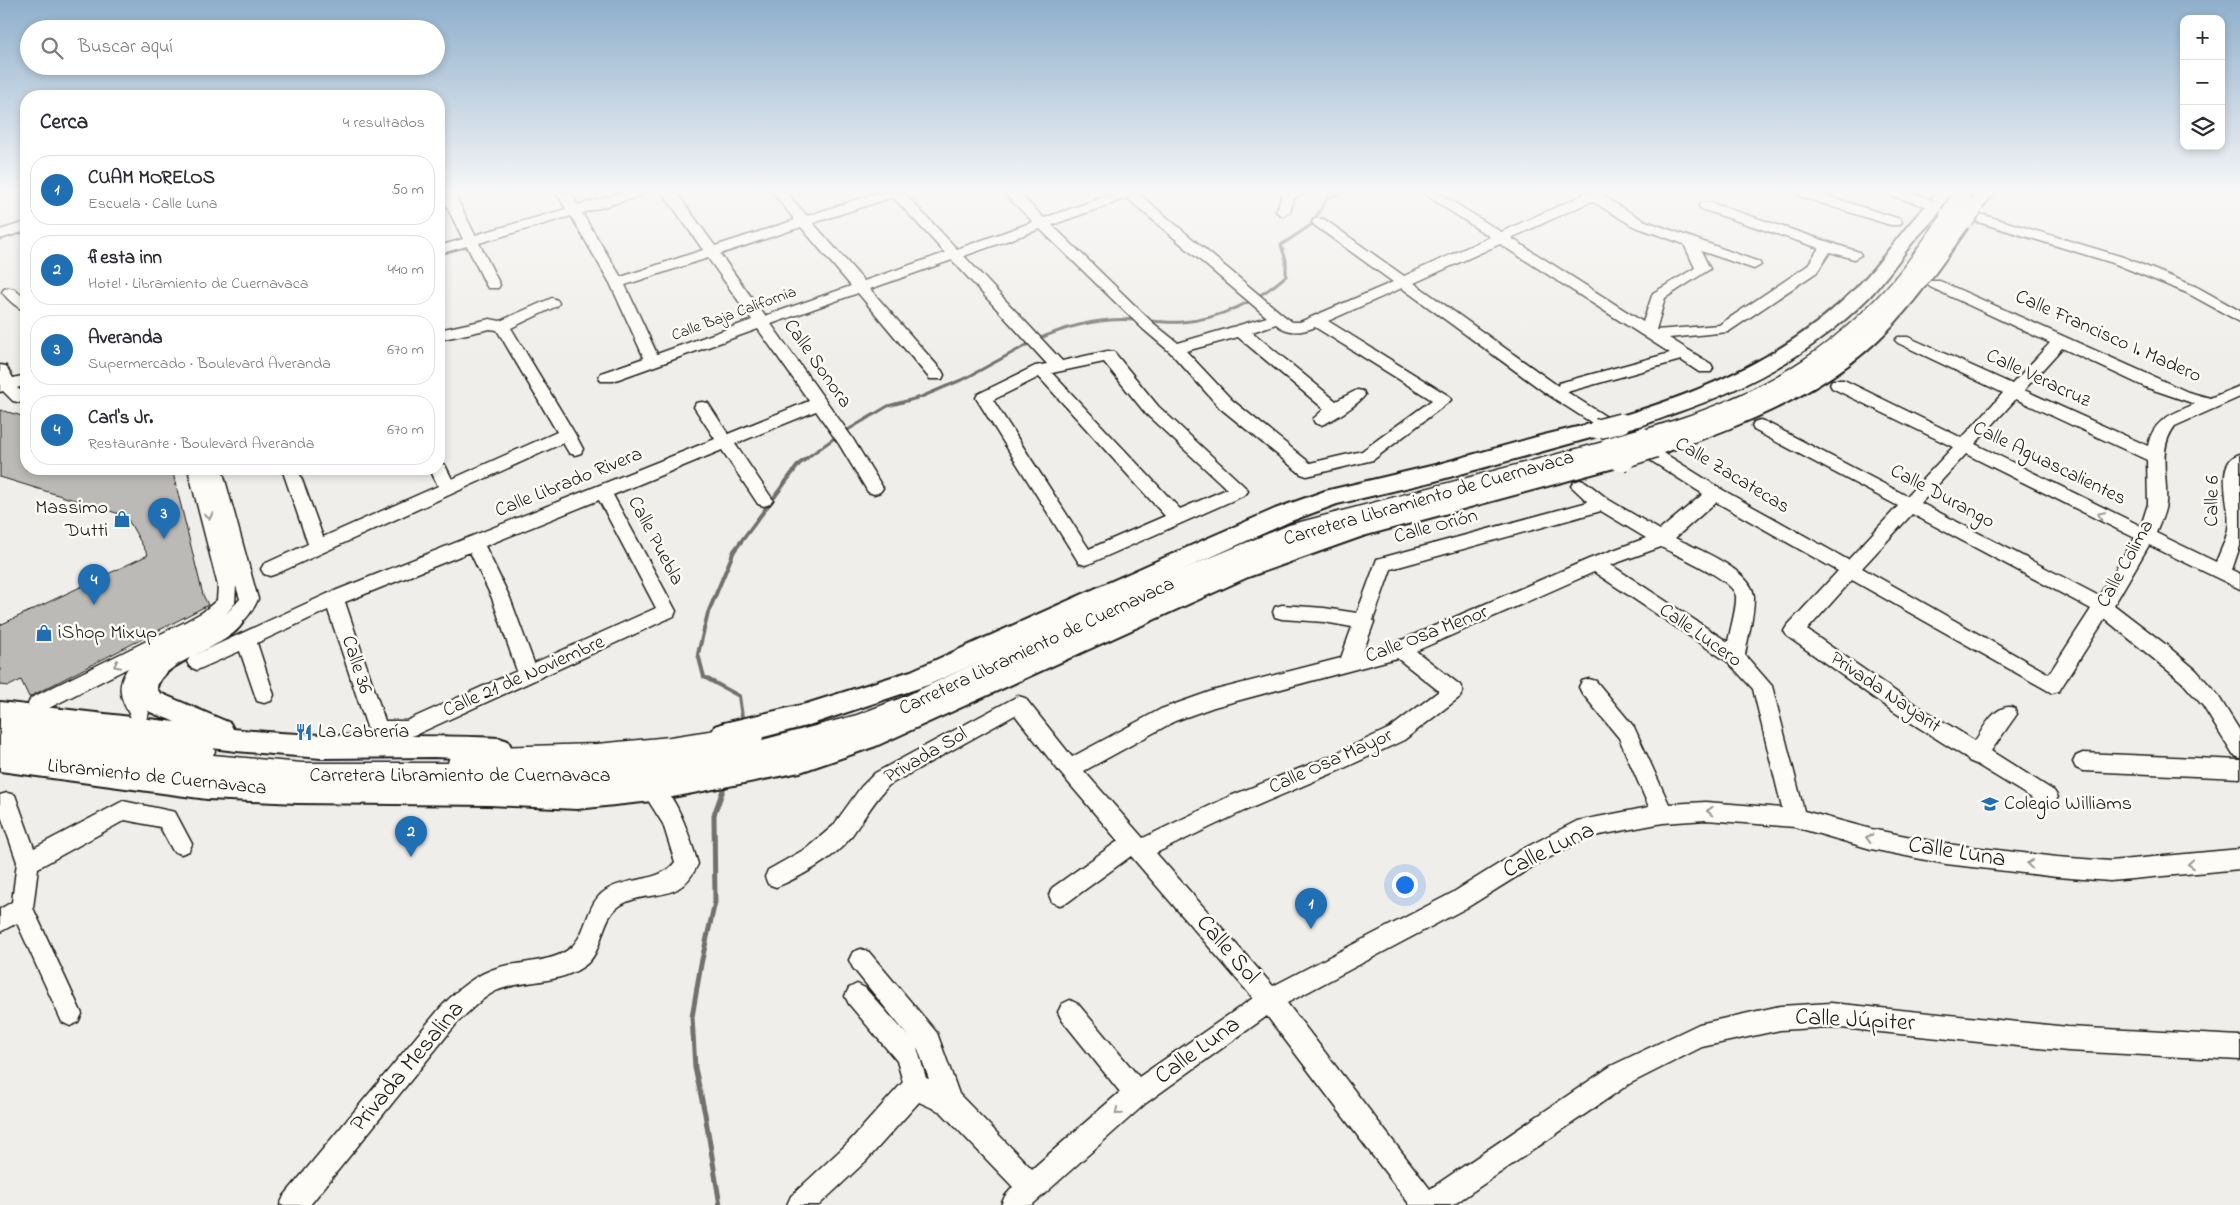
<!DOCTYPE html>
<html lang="es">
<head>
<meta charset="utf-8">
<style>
  :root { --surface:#fff; --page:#f7f7f7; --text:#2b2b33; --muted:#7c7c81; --line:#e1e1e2; --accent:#1f6fb2 }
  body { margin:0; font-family:"Indie Flower",sans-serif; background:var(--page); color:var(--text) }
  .controls { position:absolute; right:15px; top:15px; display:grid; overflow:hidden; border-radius:10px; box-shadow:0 2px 8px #0003 }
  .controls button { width:45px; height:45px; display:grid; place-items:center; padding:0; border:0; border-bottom:1px solid var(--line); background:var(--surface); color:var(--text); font:25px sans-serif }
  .you { position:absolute; left:1404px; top:884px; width:18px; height:18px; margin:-12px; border:4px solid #fff; border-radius:50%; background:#1a73e8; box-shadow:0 0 0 8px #1a73e833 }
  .badge { display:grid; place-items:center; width:32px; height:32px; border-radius:50%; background:var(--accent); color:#fff; font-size:16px; font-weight:700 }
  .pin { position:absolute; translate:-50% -41px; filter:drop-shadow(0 1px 2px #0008) }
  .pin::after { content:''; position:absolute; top:26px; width:18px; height:15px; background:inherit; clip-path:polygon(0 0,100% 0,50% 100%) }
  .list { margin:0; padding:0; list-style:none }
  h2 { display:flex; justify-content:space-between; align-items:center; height:65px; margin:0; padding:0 20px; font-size:21px }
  h2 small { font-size:16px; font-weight:400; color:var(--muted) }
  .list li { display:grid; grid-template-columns:32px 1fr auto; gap:15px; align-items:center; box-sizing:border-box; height:70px; margin:0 10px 10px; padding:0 10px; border:1px solid var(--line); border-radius:20px }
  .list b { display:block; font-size:19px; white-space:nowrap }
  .list p { margin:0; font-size:16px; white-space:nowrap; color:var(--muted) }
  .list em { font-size:16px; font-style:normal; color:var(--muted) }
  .icon { flex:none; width:28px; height:28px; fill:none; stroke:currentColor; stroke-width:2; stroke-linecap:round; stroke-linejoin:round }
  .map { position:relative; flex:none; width:2240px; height:1205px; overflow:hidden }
  .search { position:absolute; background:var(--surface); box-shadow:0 2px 8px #0003; left:20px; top:20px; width:425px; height:55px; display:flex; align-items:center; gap:12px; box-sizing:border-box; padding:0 18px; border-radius:28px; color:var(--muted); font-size:19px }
  .panel { position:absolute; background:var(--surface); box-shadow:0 2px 8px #0003; left:20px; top:90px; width:425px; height:385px; border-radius:20px }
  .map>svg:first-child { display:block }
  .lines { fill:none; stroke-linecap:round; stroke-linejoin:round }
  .stream-far2 { stroke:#706f6d; stroke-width:3 }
  .stream-far1 { stroke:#706f6d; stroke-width:4 }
  .stream { stroke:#706f6d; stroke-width:5 }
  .building { fill:#bbbab6; stroke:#1c1c1c }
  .minor-casing { stroke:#1c1c1c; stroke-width:3 }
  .major-casing { stroke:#1c1c1c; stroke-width:4 }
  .highway-casing { stroke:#1c1c1c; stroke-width:3 }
  .minor { fill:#fdfcf7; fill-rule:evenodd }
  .major { fill:#fdfcf7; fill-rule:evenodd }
  .highway { fill:#fdfcf7; fill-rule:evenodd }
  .major-bridge-far1-casing { stroke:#1c1c1c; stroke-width:22; stroke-linecap:butt }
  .major-bridge-casing { stroke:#1c1c1c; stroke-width:28; stroke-linecap:butt }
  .highway-bridge-casing { stroke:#1c1c1c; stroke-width:26; stroke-linecap:butt }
  .major-bridge-far1 { stroke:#fdfcf7; stroke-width:19 }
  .major-bridge { stroke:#fdfcf7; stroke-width:24 }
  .highway-bridge { stroke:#fdfcf7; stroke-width:22 }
  .oneway { stroke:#989794 }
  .labels { text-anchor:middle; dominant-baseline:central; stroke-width:5; stroke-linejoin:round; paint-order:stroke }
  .far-street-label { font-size:16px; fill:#1c1c1c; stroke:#fdfcf7 }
  .street-label { font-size:20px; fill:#1c1c1c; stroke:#fdfcf7 }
  .poi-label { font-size:20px; fill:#1c1c1c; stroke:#fdfcf7; text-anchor:start }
  .near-street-label { font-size:24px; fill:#1c1c1c; stroke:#fdfcf7 }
</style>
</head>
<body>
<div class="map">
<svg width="2240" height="1205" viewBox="0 0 2240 1205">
  <rect width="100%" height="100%" fill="#f0eeea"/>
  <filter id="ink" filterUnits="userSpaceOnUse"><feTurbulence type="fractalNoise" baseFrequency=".02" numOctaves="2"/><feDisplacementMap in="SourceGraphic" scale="10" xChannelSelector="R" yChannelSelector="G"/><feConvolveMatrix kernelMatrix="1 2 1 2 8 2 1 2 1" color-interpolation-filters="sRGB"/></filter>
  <g filter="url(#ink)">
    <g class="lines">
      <path class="stream-far2" d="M1147 321C1159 321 1170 323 1182 322 1220 319 1257 301 1286 276V260L1281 245 1311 225 1328 197 1342 193
        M1038 339C1070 325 1102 317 1137 320
        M805 459 836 437 888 406 921 397 966 378 1032 342"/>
      <path class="stream-far1" d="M740 722 742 717 739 696 704 677 698 654 708 613 734 551 799 464 807 458
        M723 791 726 782"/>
      <path class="stream" d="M720 1205 705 1114 695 1068 692 1017 701 964 715 902 714 815 723 790"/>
    </g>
    <path class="building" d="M0 410 26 417V469H172L203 595 208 605 29 697 21 680 9 686 0 685V625L148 555 126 516 0 477Z"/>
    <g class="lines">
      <g class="minor-casing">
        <path id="minor" d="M440 193H454L475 235 566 209 557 193H571L578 205 621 193H642L640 196 582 213 621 277 703 250 663 193H677L715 246 795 220 773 193H787L807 216 877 193H904L957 249 1033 222 1004 193H1019L1044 218 1116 193H1138L1283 315 1292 322H1300L1393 282 1314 225 1312 222 1314 219H1324L1404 276 1490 237 1423 193H1439L1501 232 1583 195 1581 193H1605L1603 196 1643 220 1759 262 1761 265 1754 269 1701 251 1710 269 1665 298 1656 330 1719 325 1807 266 1819 248 1701 209 1699 206 1701 203H1711L1859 252 1861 255 1854 259 1830 252 1817 272 1728 332 1669 338 1711 364 1713 368 1711 372H1699L1681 360 1567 392 1721 489 1848 560 1898 506 1754 430 1752 426 1754 422 1760 420 1766 422 1907 496 1953 447 1832 388 1830 384 1832 380H1844L1962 438 2003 393 1898 343 1895 340 1898 337H1908L2012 384 2050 343 1930 287 1928 284 1930 281H1940L2188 392 2210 398 2240 386V397L2175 426C2157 449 2168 476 2166 503 2165 513 2160 523 2156 533L2216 562C2220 552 2226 540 2228 529 2232 508 2212 462 2240 454V546L2232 570 2240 574V589L2149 545 2114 605 2165 644 2196 670 2217 694 2240 731V758L2233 755 2203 706 2182 682 2105 619 2059 691 2052 693 1852 580 1807 630 1905 698 1975 741C1984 728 1996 702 2014 708L2017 714 1991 751 2054 791 2058 797 2054 803 2047 806 2040 803 1976 764 1969 761 1967 758 1891 710 1787 636 1784 631 1787 626 1838 571 1716 502 1675 538C1695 548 1755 571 1754 598 1754 617 1748 636 1745 655L1772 686 1804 811 1871 829 1946 844 2057 857 2110 861 2240 849V869L2110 881 2057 877 1946 864 1871 849 1795 827 1706 820 1663 823 1589 837 1537 864 1468 907 1287 1003 1430 1189 1611 1066 1699 1024 1780 1006 1831 1003 2068 1027 2240 1036V1060L2068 1051 1831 1027 1780 1030 1702 1047 1629 1084 1453 1205H1410L1267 1016 1146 1103 1032 1205H1001L1005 1196 1013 1187 941 1112 919 1102 866 1161 819 1205H787L791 1196 848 1143 903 1082 897 1061 849 1004 845 996 849 988 857 984 865 988 909 1037 853 968 849 960 853 952 861 949 869 952 937 1033 959 1094 1032 1169 1120 1092 1062 1020 1058 1012 1062 1004 1070 1000 1078 1004 1139 1077 1253 998 1131 856 1068 902 1060 905 1052 902 1049 895 1052 888 1118 841 1062 775 1015 715 889 785C874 801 863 820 850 838 835 858 799 878 776 887L768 884 765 877 768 870 807 848 833 826 861 787 875 773 1018 696 1025 698 1072 757 1161 709 1212 691 1341 658 1352 627 1324 622 1282 619 1275 617 1273 612 1275 607 1282 605 1324 608 1357 613 1377 559 1588 502 1571 486 1574 482 1580 480 1586 482 1609 500 1660 530 1703 494 1547 394 1402 288 1328 321 1449 396 1451 400 1373 460 1307 476 1301 474 1220 408 1170 352 1143 329 1040 229 964 256 1062 361 1108 351 1114 352 1158 406 1245 487 1248 491 1245 495 1091 563 1085 565 1079 563 976 398 978 394 1035 366 1047 364 952 260 870 289 942 371 944 375 942 379H930L858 293 771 324 851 436 883 488 880 492 874 494 868 492 839 444 816 411 735 444 773 500 770 504 764 506 758 504 722 450 613 495 676 611 674 616 415 735C402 739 384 740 371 736L368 730 328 610 257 643 274 695 271 701 264 703 257 701 240 651 197 670 190 667 187 662 190 657 327 594 715 439 694 407 696 403 702 402 708 403 728 434 809 401 758 329 613 381H601L599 377 601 373 644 358 610 283 571 216 479 243 500 285 498 288H488L486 285 467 246 439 254V246L463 239ZM893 197 945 253 864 281 813 223ZM1127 198 1267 317 1178 343 1153 323 1052 225ZM1592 201 1633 226 1684 244 1695 268 1653 293 1643 322 1511 238ZM801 227 851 286 765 316 720 254ZM1500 244 1670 353 1559 383 1558 386 1414 283ZM708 258 752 320 657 354 625 285ZM1276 324C1288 334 1301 333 1315 327L1432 400 1362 451 1310 463 1232 400 1186 351 1238 337 1324 409 1313 419 1315 423 1321 425C1331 422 1359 404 1365 395L1363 391 1357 390 1336 401 1252 332ZM2062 348 2145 387 2195 404C2172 414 2153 419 2148 446L2024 390ZM1104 362 1146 414 1227 489 1180 509 1052 373ZM1039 377 1165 516 1089 549 993 400ZM2016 399 2147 460 2148 504 2141 526 1975 444ZM1966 454 2135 538 2099 596 1921 503ZM599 500 656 608 534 663 510 598 485 546ZM1601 511 1646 538 1589 559 1395 643 1363 652 1374 622 1373 620 1391 569ZM1912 514 2091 609 2049 674 1862 568ZM1661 547C1676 555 1733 579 1736 596 1737 607 1730 630 1728 642L1611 565ZM470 552 492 598 517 671 406 721H385L345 602ZM1594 572 1728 662 1753 689 1782 808 1706 802 1669 804 1634 727 1596 681 1589 679 1582 681 1579 687 1582 693 1619 738 1649 807 1577 821 1521 850 1452 893 1273 986 1156 853 1244 811 1340 770 1404 740 1460 697 1463 691 1460 685 1416 651ZM1397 658 1439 691 1390 728 1326 758 1228 797 1143 838 1084 771 1175 721 1214 707ZM917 1048 918 1049 929 1079 926 1078Z
          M1283 193H1304L1294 198 1290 212 1283 216 1276 212Z
          M1797 193H1817L1900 219 1902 222 1900 225H1890L1799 196Z
          M1890 193H1911L2123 257 2197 287 2240 311V322L2187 293 2113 263 1892 196Z
          M26 222V231L0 239V230Z
          M9 288 14 289 26 299V311C17 308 7 299 2 292L4 289Z
          M552 298 557 300 559 303 557 306 511 328 575 434 583 449 581 453 575 455 569 453 563 443 276 574 270 576 264 574 261 569 264 564 308 544 282 469H298L323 537 438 486 430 469H439V463L445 465 452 479 557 432 497 330 490 329 439 340V330L490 319 500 321Z
          M0 365 6 366 13 378 26 375V385L17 388 26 394V404L13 401 3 391 0 392Z
          M188 469H222L258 599C251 616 232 639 211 632L209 627 162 651 167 657C161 667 148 672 140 681V694L149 713 146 719 139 721 132 719C121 700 115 687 128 668L45 710 38 712 31 710 28 704 31 698 185 622 203 612 217 600 218 586ZM236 586 240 599 226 614 235 603Z
          M2083 753 2240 760V778L2083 771 2076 768 2073 762 2076 756Z
          M652 780C676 788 691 841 698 864 679 906 650 888 621 905 599 918 605 952 584 966 558 985 523 979 496 991 481 998 469 1012 457 1023L310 1205H280L284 1196 441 1007C458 989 475 974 500 967 520 962 553 962 569 949 590 933 584 900 610 888 632 877 660 882 675 862L663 824 641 789 645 783Z
          M7 793 15 795 34 848 123 801 175 812 192 844 189 851 181 854 173 851 160 827 125 820 38 868 33 908 82 1014 78 1022 70 1026 62 1022 17 923 0 932V909L12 902 17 862 0 813V795Z"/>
      </g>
      <g class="major-casing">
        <path id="major" d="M1976 193H1994L1979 211H1967L1964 207Z
          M1933 204 1939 205 1942 209C1933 221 1921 232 1912 243 1898 261 1885 280 1869 297 1815 352 1748 388 1675 413 1660 419 1629 432 1614 428L1611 423 1614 418C1703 392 1789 356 1856 288 1878 266 1896 239 1917 215L1927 205Z
          M1964 215 1970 216 1973 220C1946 258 1919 298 1887 331 1827 393 1743 425 1663 453L1655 455 1647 453 1644 448 1647 443C1728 415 1811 384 1873 323 1905 291 1931 253 1958 216Z
          M1598 422 1605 424 1608 429 1605 434 1435 481 1337 504 1291 521 928 685 806 726 748 741 724 745 715 742 711 734 715 726 724 723 806 704 911 671 1206 539 1275 509 1325 491 1435 465 1540 436Z
          M1621 452 1629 454 1632 459 1629 464 1363 536 1248 577 876 746 800 772 652 801 577 809 489 805 297 803 207 799 0 771V749L207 775 297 779 489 781 577 785 652 777 800 750 859 730 1232 565 1358 521Z
          M231 613 240 615 243 622C228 649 159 661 157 689L160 693 230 723 233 729C321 739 410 734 499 738L508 741 512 749 508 757 499 760 434 757 321 758 236 751 0 722V702L175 722C165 717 152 714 143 708 124 695 133 671 147 659 158 650 175 644 188 637 202 630 216 618 231 613Z"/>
      </g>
      <g class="highway-casing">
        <path id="highway" d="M1935 193H1955L1949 201 1942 203 1935 201 1932 197Z
          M1951 210 1958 212 1961 216C1943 243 1924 271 1903 296 1861 344 1807 384 1748 410 1717 425 1684 434 1652 445L1643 447 1634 445 1631 439 1634 433C1667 423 1700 413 1731 399 1790 374 1844 335 1887 287 1908 264 1925 237 1944 212Z
          M1611 440 1620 442 1623 448 1620 454 1305 540 1129 616 924 715 860 738 793 759 700 780 580 793 416 788 302 789 113 773 0 757V712L200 738 211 742 215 751 213 755 302 763H448L451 752 462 748 597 744 670 737 748 725 759 729 763 738 762 740 857 715 904 697 1109 600 1289 525Z"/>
      </g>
      <use href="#minor" class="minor"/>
      <use href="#major" class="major"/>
      <use href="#highway" class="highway"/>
      <g class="major-bridge-far1-casing">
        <path id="major-bridge-far1" d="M1964 220 1973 207
          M1598 429 1621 423
          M1621 459 1655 448"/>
      </g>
      <g class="major-bridge-casing">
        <path id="major-bridge" d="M1621 459 1624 458"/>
      </g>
      <g class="highway-bridge-casing">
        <path id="highway-bridge" d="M1951 216 1960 203
          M1611 448 1643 439"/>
      </g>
      <use href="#major-bridge-far1" class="major-bridge-far1"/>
      <use href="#major-bridge" class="major-bridge"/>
      <use href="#highway-bridge" class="highway-bridge"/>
    </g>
    <defs><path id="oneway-chevron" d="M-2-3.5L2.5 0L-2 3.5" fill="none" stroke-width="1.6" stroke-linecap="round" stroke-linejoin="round" transform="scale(1.25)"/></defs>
    <g class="oneway">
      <use href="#oneway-chevron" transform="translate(2101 515) rotate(-154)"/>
      <use href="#oneway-chevron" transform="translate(209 516) rotate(76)"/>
      <use href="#oneway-chevron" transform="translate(117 665) rotate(153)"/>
      <use href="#oneway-chevron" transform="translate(1710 811) rotate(-178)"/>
      <use href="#oneway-chevron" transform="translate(1869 838) rotate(-166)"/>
      <use href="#oneway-chevron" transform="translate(2030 864) rotate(-173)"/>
      <use href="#oneway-chevron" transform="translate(2191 864) rotate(175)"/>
      <use href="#oneway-chevron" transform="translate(1118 1112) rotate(139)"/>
    </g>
  </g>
  <linearGradient id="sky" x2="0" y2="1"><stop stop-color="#8eafcc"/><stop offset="0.53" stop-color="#f8f7f6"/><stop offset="1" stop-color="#f8f7f6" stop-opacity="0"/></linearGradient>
  <rect width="2240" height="362" fill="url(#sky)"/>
  <defs>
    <g id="shop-bare" transform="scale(1.35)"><path d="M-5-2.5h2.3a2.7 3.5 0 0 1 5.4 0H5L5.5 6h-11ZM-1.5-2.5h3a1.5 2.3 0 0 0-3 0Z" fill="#1f6fb2" stroke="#fdfcf7" stroke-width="2.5" paint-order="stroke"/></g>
    <g id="restaurant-bare" transform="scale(1.35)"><path d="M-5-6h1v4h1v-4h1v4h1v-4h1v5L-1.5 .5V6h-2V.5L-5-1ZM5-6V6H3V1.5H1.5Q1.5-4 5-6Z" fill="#1f6fb2" stroke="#fdfcf7" stroke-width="2.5" paint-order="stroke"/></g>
    <g id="school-bare" transform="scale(1.35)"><path d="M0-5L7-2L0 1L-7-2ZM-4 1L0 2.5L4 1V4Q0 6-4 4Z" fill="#1f6fb2" stroke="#fdfcf7" stroke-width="2.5" paint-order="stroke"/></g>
  </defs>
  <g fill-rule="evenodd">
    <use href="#shop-bare" x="122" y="519"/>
    <use href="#shop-bare" x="44" y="633"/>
    <use href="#restaurant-bare" x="304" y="732"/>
    <use href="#school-bare" x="1990" y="804"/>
  </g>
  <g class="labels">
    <g class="far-street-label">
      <text transform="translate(734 314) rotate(-20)">Calle Baja California</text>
    </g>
    <g class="street-label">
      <text transform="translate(2108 337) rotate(24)">Calle Francisco I. Madero</text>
      <text transform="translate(817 364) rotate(55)">Calle Sonora</text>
      <text transform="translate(2038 379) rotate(25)">Calle Veracruz</text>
      <text transform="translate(2049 464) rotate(26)">Calle Aguascalientes</text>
      <text transform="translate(1732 476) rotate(31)">Calle Zacatecas</text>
      <text transform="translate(569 483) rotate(-22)">Calle Librado Rivera</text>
      <text transform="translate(1942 497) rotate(28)">Calle Durango</text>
      <text transform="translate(1429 499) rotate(-16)">Carretera Libramiento de Cuernavaca</text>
      <text transform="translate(2213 501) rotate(-89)">Calle 6</text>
      <text transform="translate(1436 527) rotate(-15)">Calle Orión</text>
      <text transform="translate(655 541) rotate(62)">Calle Puebla</text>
      <text transform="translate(2126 564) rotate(-61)">Calle Colima</text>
      <text transform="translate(1427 635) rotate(-21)">Calle Osa Menor</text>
      <text transform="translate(1700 636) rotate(35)">Calle Lucero</text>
      <text transform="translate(1037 647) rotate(-25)">Carretera Libramiento de Cuernavaca</text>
      <text transform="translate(356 665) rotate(72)">Calle 36</text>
      <text transform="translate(524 677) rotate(-24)">Calle 21 de Noviembre</text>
      <text transform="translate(1885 693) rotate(34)">Privada Nayarit</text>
      <text transform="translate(926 756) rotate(-30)">Privada Sol</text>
      <text transform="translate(1331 762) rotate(-24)">Calle Osa Mayor</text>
      <text x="460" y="776">Carretera Libramiento de Cuernavaca</text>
      <text transform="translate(157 778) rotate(6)">Libramiento de Cuernavaca</text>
    </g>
    <g class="poi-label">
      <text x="108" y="508" text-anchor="end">Massimo<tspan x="108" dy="23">Dutti</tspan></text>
      <text x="58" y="633">iShop Mixup</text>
      <text x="318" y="732">La Cabrería</text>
      <text x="2004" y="804">Colegio Williams</text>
    </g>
    <g class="near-street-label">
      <text transform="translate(1549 851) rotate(-26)">Calle Luna</text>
      <text transform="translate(1957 853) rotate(9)">Calle Luna</text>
      <text transform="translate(1227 950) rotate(49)">Calle Sol</text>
      <text transform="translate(1855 1021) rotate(3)">Calle Júpiter</text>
      <text transform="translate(1198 1051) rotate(-36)">Calle Luna</text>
      <text transform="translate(408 1067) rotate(-50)">Privada Mesalina</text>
    </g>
  </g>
</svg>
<div class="controls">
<button>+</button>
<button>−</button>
<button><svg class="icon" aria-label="layers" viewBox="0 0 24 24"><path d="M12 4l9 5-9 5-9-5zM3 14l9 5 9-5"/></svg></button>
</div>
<div class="you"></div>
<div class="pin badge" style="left:1311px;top:929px">1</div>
<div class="pin badge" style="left:411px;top:857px">2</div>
<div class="pin badge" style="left:164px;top:539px">3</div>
<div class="pin badge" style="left:94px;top:605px">4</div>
<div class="search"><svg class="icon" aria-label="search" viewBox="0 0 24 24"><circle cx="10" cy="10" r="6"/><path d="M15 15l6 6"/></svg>Buscar aquí</div>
<section class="panel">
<h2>Cerca<small>4 resultados</small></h2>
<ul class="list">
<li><span class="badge">1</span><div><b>CUAM MORELOS</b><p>Escuela · Calle Luna</p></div><em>50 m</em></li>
<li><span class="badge">2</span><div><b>fiesta inn</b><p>Hotel · Libramiento de Cuernavaca</p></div><em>440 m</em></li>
<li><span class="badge">3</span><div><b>Averanda</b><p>Supermercado · Boulevard Averanda</p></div><em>670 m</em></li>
<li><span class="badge">4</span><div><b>Carl's Jr.</b><p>Restaurante · Boulevard Averanda</p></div><em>670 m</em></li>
</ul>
</section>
</div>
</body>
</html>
